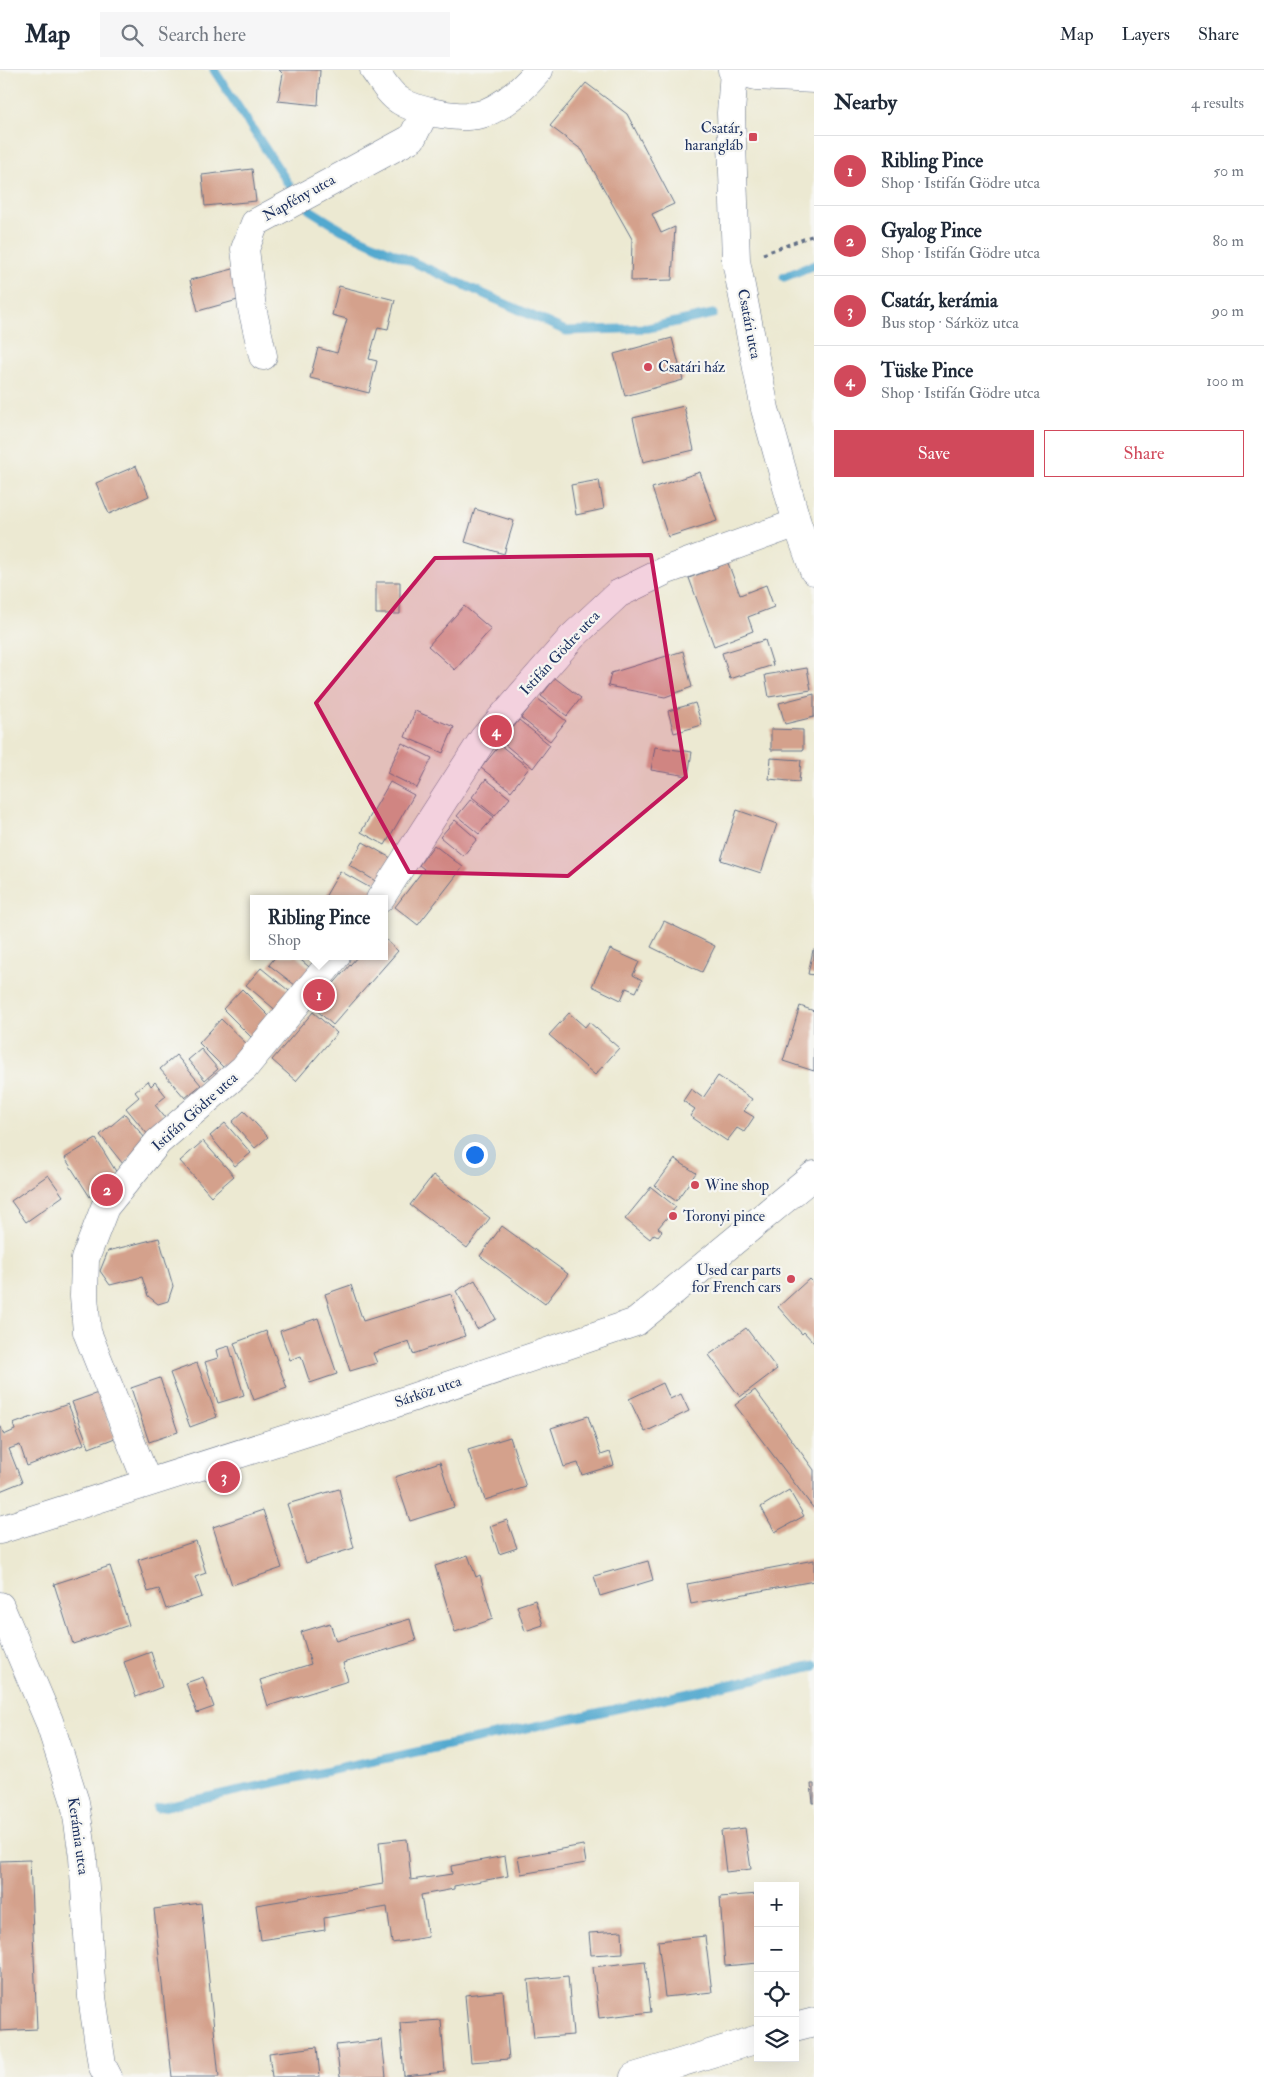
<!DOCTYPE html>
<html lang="en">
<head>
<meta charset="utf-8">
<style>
  :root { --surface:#fff; --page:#f6f6f7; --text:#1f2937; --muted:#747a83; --line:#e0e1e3; --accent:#d1495b }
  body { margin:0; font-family:"IM FELL Double Pica",serif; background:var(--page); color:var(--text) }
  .controls { position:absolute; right:15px; bottom:15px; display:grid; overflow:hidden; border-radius:0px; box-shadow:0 5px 20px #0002 }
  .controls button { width:45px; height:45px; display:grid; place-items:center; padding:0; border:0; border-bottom:1px solid var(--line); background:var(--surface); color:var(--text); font:25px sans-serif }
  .you { position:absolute; left:474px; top:1084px; width:18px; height:18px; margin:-12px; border:4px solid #fff; border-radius:50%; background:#1a73e8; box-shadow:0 0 0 8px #1a73e833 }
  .badge { display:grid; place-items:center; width:32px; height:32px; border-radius:50%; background:var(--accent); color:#fff; font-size:16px; font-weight:700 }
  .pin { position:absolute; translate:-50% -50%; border:2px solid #fff; box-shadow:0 1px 5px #0006 }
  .popup { position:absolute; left:250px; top:825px; width:138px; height:65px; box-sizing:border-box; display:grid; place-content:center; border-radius:0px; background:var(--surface); filter:drop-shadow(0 1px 4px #0005); font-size:16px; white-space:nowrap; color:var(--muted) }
  .popup b { font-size:19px; color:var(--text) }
  .popup::after { content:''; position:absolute; left:50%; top:100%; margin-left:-10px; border:10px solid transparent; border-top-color:var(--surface) }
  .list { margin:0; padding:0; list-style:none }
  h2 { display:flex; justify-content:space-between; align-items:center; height:65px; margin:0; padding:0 20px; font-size:21px }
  h2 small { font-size:16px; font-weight:400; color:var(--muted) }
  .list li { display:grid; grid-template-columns:32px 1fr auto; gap:15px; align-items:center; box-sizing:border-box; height:70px; padding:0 20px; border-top:1px solid var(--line) }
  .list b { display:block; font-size:19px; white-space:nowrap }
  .list p { margin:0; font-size:16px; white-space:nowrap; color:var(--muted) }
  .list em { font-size:16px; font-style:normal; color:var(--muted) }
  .actions { display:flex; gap:10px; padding:15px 20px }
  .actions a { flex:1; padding:11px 0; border:1px solid var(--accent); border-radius:0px; text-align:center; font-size:18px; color:var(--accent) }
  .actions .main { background:var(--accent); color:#fff }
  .icon { flex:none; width:28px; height:28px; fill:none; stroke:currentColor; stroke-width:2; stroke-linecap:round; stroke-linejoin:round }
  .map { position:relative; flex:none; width:814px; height:2007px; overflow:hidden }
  header { display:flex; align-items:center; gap:30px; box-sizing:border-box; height:70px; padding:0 25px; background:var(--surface); border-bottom:1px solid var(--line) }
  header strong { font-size:24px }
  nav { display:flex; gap:28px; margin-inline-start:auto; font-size:18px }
  .search { width:350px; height:45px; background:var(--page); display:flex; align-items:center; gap:12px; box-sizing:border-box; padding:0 18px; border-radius:0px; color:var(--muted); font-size:19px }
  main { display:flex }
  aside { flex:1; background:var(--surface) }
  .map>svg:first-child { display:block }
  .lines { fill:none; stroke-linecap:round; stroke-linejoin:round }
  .stream { stroke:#52a9cf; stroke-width:9 }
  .building { fill:#d4a18c }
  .minor-casing { stroke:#647087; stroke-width:29 }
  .path { stroke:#647087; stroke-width:3; stroke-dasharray:4 4; stroke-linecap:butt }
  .minor { stroke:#fff; stroke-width:28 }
  .marked { fill:#c2185b; fill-opacity:0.2; stroke:#c2185b; stroke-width:4; stroke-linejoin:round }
  .poi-dot { fill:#d1495b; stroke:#f6f6f2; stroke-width:2 }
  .labels { text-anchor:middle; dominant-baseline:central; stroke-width:4.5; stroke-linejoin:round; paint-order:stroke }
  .poi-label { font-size:15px; fill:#1b2f5e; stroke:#f6f6f2; text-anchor:start }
  .street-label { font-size:15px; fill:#1b2f5e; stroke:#f6f6f2 }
</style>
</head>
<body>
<header>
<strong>Map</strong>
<div class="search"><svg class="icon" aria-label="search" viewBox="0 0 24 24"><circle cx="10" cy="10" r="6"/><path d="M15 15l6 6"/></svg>Search here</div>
<nav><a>Map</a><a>Layers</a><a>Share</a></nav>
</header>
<main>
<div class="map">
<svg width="814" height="2007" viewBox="0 0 814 2007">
  <rect width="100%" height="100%" fill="#f6f6f2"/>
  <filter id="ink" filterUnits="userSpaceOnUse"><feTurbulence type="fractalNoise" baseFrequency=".02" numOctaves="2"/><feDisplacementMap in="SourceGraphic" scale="10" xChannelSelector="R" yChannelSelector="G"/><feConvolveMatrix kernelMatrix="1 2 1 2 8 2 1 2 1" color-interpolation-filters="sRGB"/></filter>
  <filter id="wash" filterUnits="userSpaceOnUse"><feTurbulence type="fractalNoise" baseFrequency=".0096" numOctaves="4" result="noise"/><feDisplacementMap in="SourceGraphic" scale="20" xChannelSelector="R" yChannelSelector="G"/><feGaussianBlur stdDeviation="1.12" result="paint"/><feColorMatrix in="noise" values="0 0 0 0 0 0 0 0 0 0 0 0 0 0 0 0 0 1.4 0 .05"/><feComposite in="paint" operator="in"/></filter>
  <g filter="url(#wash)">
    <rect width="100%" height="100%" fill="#ece9d2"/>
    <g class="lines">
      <path class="stream" d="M214 0 289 115
        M310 140 342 160 566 261 648 258 713 244
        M784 207 814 195
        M157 1738 814 1596"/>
    </g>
    <g id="blocks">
      <path class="building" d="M279 0H320L318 35 278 31 283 4Z
        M586 13 627 44 674 134 652 144 661 163 675 157 672 210 631 211 632 169 582 80 550 56Z
        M252 99 256 131 205 136 202 105Z
        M237 198 245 228 198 241 190 210Z
        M339 216 395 230 388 259 378 257 369 289 377 291 369 323 310 308 318 278 337 283 347 249 332 245Z
        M672 268 683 310 625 326 614 284Z
        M684 336 694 380 643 392 633 348Z
        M136 396 149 426 109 444 96 413Z
        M700 402 717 451 668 467 652 418Z
        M599 410 604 439 576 445 571 415Z
        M475 439 514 451 504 484 465 472Z
        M728 493 740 525 766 515 774 537 748 547 753 561 714 576 689 508Z
        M376 512H400V544H376Z
        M464 536 491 559 455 600 428 576Z
        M765 570 773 595 730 609 722 583Z
        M683 581 692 617 665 627 608 616 611 603Z
        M807 598 811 620 769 627 765 605Z
        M555 608 581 628 567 646 541 626Z
        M814 624V647L785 654 779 633Z
        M537 628 566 651 550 671 521 648Z
        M695 633 702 655 674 663 668 641Z
        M415 641 454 657 443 683 405 667Z
        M519 650 550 675 533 698 502 672Z
        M771 659 803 660V680H771Z
        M402 673 432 688 417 718 387 703Z
        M500 675 529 698 511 721 481 698Z
        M655 677 692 682 688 706 651 700Z
        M771 688 801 690 799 712 769 709Z
        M486 709 510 728 495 746 472 727Z
        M390 712 414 725 385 775 361 762Z
        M471 729 494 747 479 764 457 746Z
        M737 740 777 754 761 803 721 790Z
        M455 750 477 769 463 786 440 767Z
        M363 772 396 791 382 815 349 795Z
        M434 775 463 797 418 855 395 837 424 799 419 795Z
        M340 801 374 820 369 829 325 827Z
        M664 851 715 876 702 902 651 877Z
        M384 868 398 881 333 955 313 937 358 886H384Z
        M610 879 639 892 633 905 642 910 636 922 626 918 621 930 592 916Z
        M813 880H814V905L808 904Z
        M276 886H296L314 901 300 919 269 895Z
        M261 898 294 925 279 943 246 915Z
        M242 919 274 951 255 971 223 939Z
        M800 936 814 941V1001L783 991Z
        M313 942 337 963 296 1011 272 990Z
        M569 943 585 957 589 952 619 978 595 1005 549 965Z
        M221 949 252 979 229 1003 199 973Z
        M201 979 218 999 205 1010 188 990Z
        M176 985 201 1015 185 1028 160 999Z
        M718 1006 752 1029 744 1041 754 1047 744 1062 737 1058 727 1071 690 1046 695 1039 683 1031 691 1019 703 1028Z
        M148 1011 151 1016 155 1012 166 1026 155 1035 171 1055 153 1071 126 1038 139 1027 135 1022Z
        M244 1041 268 1067 255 1078 232 1052Z
        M125 1044 149 1073 123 1094 100 1065Z
        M225 1053 251 1083 235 1096 210 1066Z
        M96 1069 120 1108 90 1127 65 1088Z
        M203 1071 234 1106 211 1126 180 1091Z
        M675 1089 696 1103 676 1131 655 1116Z
        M48 1105 63 1126 26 1152 11 1131Z
        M433 1105 490 1148 467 1178 410 1135Z
        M651 1117 676 1137 658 1158 662 1161 658 1166 654 1164 650 1169 625 1149Z
        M502 1156 568 1204 545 1234 480 1186Z
        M159 1168 173 1216 168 1231 158 1234 148 1226 142 1207 110 1215 100 1201 108 1181Z
        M809 1209 814 1214V1273L804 1262 802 1264 778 1237Z
        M475 1210 496 1249 477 1259 456 1221Z
        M351 1215 363 1251 451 1224 465 1266 413 1284 409 1271 373 1283 377 1293 350 1301 325 1224Z
        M318 1248 337 1304 310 1313 301 1286 290 1290 280 1261Z
        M746 1258 777 1299 740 1327 709 1285Z
        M266 1261 287 1318 254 1330 234 1273Z
        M229 1276 244 1325 218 1333 205 1292 218 1288 216 1280Z
        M197 1293 217 1347 190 1357 170 1303Z
        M160 1308 178 1362 149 1372 131 1318Z
        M663 1313 670 1329 681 1324 689 1341 645 1362 629 1329Z
        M755 1320 814 1400V1439L735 1335Z
        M98 1323 115 1368 89 1378 72 1332Z
        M68 1334 84 1374 27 1396 20 1375 9 1379 22 1412 0 1421V1355L4 1365 15 1360 13 1354Z
        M588 1346 601 1385 610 1382 614 1395 582 1405 578 1393 564 1397 551 1358Z
        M510 1367 526 1417 485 1430 468 1380Z
        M440 1392 454 1437 410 1451 395 1407Z
        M339 1419 354 1478 306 1493 287 1434Z
        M789 1420 804 1446 775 1462 761 1437Z
        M263 1440 282 1498 232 1515 213 1457Z
        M507 1450 517 1478 499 1484 490 1456Z
        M196 1471 206 1503 195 1507 202 1527 166 1539 159 1519 148 1522 138 1490Z
        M468 1485 476 1507 480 1505 493 1549 455 1562 435 1496Z
        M814 1490V1511L691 1534 687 1514Z
        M648 1491 653 1510 600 1526 594 1506Z
        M110 1496 129 1555 73 1574 54 1514Z
        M535 1530 543 1555 525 1561 517 1536Z
        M410 1549 416 1571 343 1593 348 1611 268 1636 260 1610 311 1594 301 1562 330 1553 336 1571Z
        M151 1582 162 1617 136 1627 124 1592Z
        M203 1607 214 1637 197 1643 186 1613Z
        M811 1714H814V1733H813Z
        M745 1758 751 1799 726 1802 721 1761Z
        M407 1769 411 1810 452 1804 451 1796 505 1786 508 1806 454 1816V1819L421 1825 428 1867 392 1873 387 1837 324 1848 325 1860 261 1870 256 1835 383 1814 379 1772Z
        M583 1775 586 1793 521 1804 518 1787Z
        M30 1790 37 1959 0 1961V1791Z
        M758 1824V1893L725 1896 720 1827Z
        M201 1833 219 2007H172L154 1839Z
        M622 1861 623 1883 591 1885 589 1863Z
        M705 1866 712 1922 665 1927 658 1871Z
        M645 1891 651 1942 599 1948 593 1897Z
        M568 1906 573 1965 534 1968 528 1910Z
        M503 1921 509 1989 471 1992 465 1925Z
        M441 1950 445 2002 404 2006 400 1953Z
        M382 1970 386 2007H340L336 1975Z
        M317 1977 320 2007H272L269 1983Z"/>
    </g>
  </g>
  <g filter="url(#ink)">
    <use href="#blocks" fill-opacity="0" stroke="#647087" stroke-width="1"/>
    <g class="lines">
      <g class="minor-casing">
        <path id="minor" d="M374 0C381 9 389 24 399 30 417 42 464 51 485 43 507 34 524 18 539 0
          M732 0 756 6 814 9
          M734 0 731 43 736 191 765 339 797 453 814 501
          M263 286 252 238 245 179 255 153 412 68 425 42
          M380 829 483 669 572 567 618 524 667 500 797 453
          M147 1412 87 1262 84 1226 85 1189 105 1137 158 1072 244 998 336 886
          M0 1460 358 1346 636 1252 814 1105
          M0 1536 49 1651 75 1732 83 1787 92 1927 102 1995 108 2007
          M795 1957 814 1952
          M634 2007 758 1969"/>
      </g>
      <path class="path" d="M763 184 814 165"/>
      <use href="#minor" class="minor"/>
    </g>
  </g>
  <path class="marked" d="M651 485 686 707 568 806 409 802 316 633 435 488Z"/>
  <g class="poi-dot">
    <rect x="748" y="62" width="10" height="10" rx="2.5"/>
    <circle cx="648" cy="297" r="5"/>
    <circle cx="695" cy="1115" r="5"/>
    <circle cx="673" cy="1146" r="5"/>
    <circle cx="791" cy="1209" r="5"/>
  </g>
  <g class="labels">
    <g class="poi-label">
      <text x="743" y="58" text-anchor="end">Csatár,<tspan x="743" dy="17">harangláb</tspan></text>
      <text x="658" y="297">Csatári ház</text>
      <text x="705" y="1115">Wine shop</text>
      <text x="683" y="1146">Toronyi pince</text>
      <text x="781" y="1200" text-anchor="end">Used car parts<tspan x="781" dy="17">for French cars</tspan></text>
    </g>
    <g class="street-label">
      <text transform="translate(299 128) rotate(-29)">Napfény utca</text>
      <text transform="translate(749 254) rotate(79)">Csatári utca</text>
      <text transform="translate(560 583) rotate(-47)">Istifán Gödre utca</text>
      <text transform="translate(195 1042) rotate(-42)">Istifán Gödre utca</text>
      <text transform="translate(428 1322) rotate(-19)">Sárköz utca</text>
      <text transform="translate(78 1766) rotate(82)">Kerámia utca</text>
    </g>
  </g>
</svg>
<div class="controls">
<button>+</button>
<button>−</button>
<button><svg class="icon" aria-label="locate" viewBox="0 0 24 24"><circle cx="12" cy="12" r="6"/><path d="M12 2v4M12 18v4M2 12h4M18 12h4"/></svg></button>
<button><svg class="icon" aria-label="layers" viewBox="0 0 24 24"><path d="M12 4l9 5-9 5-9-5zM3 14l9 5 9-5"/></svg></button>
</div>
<div class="you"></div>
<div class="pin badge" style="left:319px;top:925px">1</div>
<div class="popup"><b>Ribling Pince</b>Shop</div>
<div class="pin badge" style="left:107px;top:1120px">2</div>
<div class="pin badge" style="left:224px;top:1407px">3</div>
<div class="pin badge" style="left:496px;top:661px">4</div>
</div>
<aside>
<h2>Nearby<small>4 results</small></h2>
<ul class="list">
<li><span class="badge">1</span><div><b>Ribling Pince</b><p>Shop · Istifán Gödre utca</p></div><em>50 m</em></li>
<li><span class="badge">2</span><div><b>Gyalog Pince</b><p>Shop · Istifán Gödre utca</p></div><em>80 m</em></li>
<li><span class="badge">3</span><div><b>Csatár, kerámia</b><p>Bus stop · Sárköz utca</p></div><em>90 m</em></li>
<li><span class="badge">4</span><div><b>Tüske Pince</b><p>Shop · Istifán Gödre utca</p></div><em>100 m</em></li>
</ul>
<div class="actions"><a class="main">Save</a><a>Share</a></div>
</aside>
</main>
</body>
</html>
